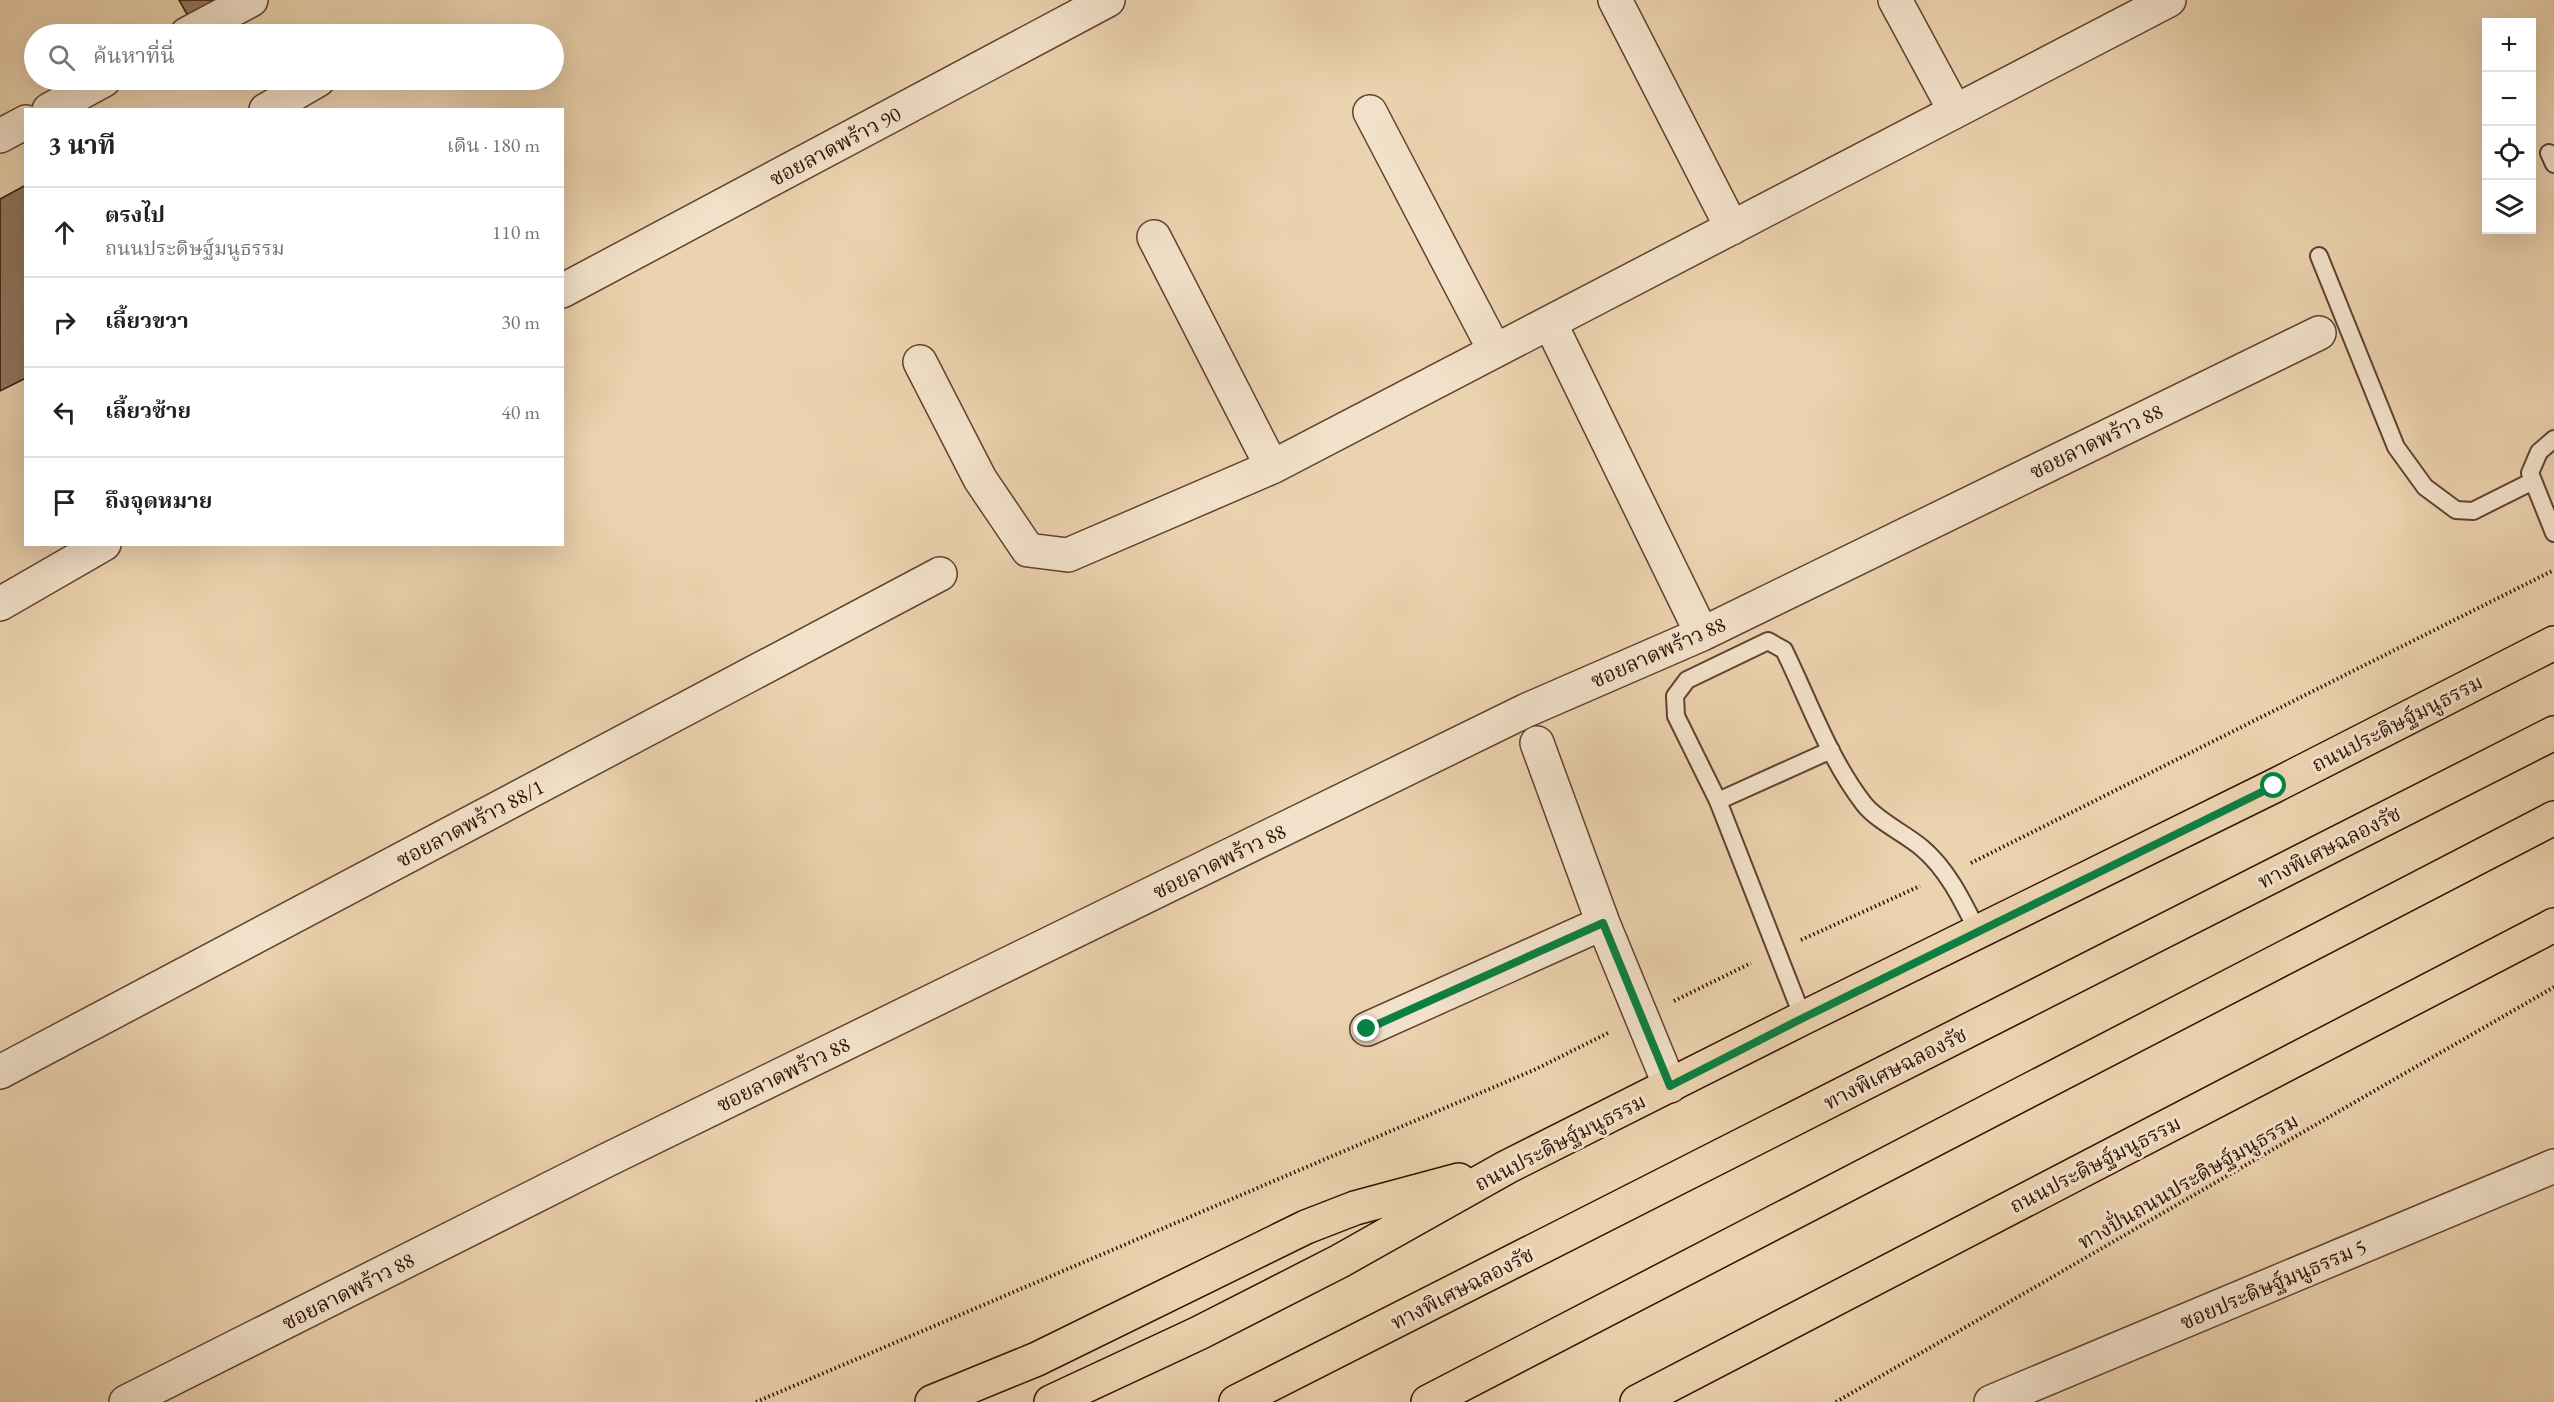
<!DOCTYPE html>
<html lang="th">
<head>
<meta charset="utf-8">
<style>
  :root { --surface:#fff; --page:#f2f2f2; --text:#222; --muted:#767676; --line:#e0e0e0 }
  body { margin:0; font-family:"EB Garamond","Noto Serif Thai",serif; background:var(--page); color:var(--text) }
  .controls { position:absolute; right:18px; top:18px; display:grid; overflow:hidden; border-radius:0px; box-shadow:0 6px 24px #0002 }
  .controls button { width:54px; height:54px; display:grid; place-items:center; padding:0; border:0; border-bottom:2px solid var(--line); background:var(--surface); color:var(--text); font:30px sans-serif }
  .stop { position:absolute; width:18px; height:18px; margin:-14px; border:4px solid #0b8043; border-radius:50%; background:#fff }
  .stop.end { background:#0b8043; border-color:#fff; box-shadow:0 2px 6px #0008 }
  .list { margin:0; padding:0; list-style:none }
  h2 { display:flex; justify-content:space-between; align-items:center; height:78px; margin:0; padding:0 24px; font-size:26px }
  h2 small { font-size:20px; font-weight:400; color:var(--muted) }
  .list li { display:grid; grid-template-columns:39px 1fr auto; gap:18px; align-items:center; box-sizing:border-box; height:90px; padding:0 24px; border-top:2px solid var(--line) }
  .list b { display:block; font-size:22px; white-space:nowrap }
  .list p { margin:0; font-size:20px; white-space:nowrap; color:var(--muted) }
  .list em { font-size:20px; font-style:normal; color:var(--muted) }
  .icon { flex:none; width:33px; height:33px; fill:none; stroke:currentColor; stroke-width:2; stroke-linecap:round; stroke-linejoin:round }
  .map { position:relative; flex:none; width:2554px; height:1402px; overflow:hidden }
  .search { position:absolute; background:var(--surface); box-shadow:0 6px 24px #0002; left:24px; top:24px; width:540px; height:66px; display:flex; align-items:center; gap:15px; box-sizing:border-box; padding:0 21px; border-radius:33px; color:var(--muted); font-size:22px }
  .panel { position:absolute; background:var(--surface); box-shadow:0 6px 24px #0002; left:24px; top:108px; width:540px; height:438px; border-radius:0px }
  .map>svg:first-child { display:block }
  .building { fill:#92765d; stroke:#301105; stroke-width:1.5 }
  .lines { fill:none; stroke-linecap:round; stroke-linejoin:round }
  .service-casing { stroke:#5f4230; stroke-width:20 }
  .minor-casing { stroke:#5f4230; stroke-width:36 }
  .primary-casing { stroke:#301105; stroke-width:36 }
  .motorway-casing { stroke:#301105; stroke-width:36 }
  .path { stroke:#301105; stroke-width:4; stroke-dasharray:1.5 3; stroke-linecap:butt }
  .service { stroke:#f3e2cb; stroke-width:16 }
  .minor { stroke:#f3e2cb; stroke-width:33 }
  .primary { stroke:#ecd3af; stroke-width:33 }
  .motorway { stroke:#ecd3af; stroke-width:33 }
  .route { stroke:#0b8043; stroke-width:8 }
  .labels { text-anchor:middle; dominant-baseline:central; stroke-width:6; stroke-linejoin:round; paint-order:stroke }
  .street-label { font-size:21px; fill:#301105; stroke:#f3e2cb }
</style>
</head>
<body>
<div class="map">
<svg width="2554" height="1402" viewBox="0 0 2554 1402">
  <rect width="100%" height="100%" fill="#ecd3af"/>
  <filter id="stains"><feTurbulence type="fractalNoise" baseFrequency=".00333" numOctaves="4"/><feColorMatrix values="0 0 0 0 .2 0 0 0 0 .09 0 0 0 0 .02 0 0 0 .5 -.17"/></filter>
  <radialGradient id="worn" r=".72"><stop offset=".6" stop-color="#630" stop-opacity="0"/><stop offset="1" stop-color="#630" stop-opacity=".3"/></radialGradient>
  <path class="building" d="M179 0H216L188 16Z
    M26 185V378L0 391V199Z"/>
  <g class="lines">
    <g class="service-casing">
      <path id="service" d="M2549 153 2554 164
        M2319 256 2396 447 2425 487 2456 510 2473 511 2533 481
        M2554 439 2539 452 2530 473 2554 533
        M1718 801 1831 750
        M1803 1018 1718 801 1676 716 1675 696 1687 680 1768 641 1784 650C1809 701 1829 759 1864 804 1877 821 1906 834 1922 848 1948 870 1963 902 1978 932"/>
    </g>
    <g class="minor-casing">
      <path id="minor" d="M1615 0 1732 228
        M1895 0 1955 111
        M187 34 251 0
        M49 110 104 80
        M266 110 318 80
        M1370 112 1495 351
        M0 136 26 122
        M1154 237 1272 467
        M562 291 1108 0
        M1550 323 1702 634
        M920 362 980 479 1028 550 1068 555 1272 467 2169 0
        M0 604 104 544
        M1537 743 1603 923
        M1367 1029 1603 923 1670 1086
        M0 1072 940 574
        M126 1402 607 1160 1527 710 1702 634 2319 333
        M1991 1402 2554 1166"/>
    </g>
    <g class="primary-casing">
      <path id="primary" d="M932 1402 1037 1359 1306 1227 1355 1208 1459 1180
        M1051 1402 1199 1333 1340 1261 1507 1167 1803 1018 2274 786 2554 643
        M1637 1402 2554 925"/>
    </g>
    <g class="motorway-casing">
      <path id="motorway" d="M1236 1402 2554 733
        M1428 1402 2554 818"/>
    </g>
    <path class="path" d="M1971 863 2554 570
      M1801 940 1920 886
      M1674 1001 1751 963
      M756 1402 1534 1070 1608 1033
      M1836 1402 2554 987"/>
    <use href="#service" class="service"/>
    <use href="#minor" class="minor"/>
    <use href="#primary" class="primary"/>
    <use href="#motorway" class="motorway"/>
  </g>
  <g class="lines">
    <path class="route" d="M1367 1029 1603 923 1670 1086 1803 1018 2274 786"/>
  </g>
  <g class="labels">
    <g class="street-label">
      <text transform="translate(835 146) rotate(-28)">ซอยลาดพร้าว 90</text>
      <text transform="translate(2096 441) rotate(-26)">ซอยลาดพร้าว 88</text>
      <text transform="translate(1658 652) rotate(-24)">ซอยลาดพร้าว 88</text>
      <text transform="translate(2397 723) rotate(-27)">ถนนประดิษฐ์มนูธรรม</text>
      <text transform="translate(470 823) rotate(-28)">ซอยลาดพร้าว 88/1</text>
      <text transform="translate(2329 847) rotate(-27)">ทางพิเศษฉลองรัช</text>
      <text transform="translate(1219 861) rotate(-26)">ซอยลาดพร้าว 88</text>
      <text transform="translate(1895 1068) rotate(-27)">ทางพิเศษฉลองรัช</text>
      <text transform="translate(783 1074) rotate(-26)">ซอยลาดพร้าว 88</text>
      <text transform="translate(1560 1142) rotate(-27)">ถนนประดิษฐ์มนูธรรม</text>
      <text transform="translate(2095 1164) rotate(-27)">ถนนประดิษฐ์มนูธรรม</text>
      <text transform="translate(2188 1181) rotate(-30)">ทางปั่นถนนประดิษฐ์มนูธรรม</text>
      <text transform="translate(2273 1284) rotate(-23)">ซอยประดิษฐ์มนูธรรม 5</text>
      <text transform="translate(1462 1288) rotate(-27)">ทางพิเศษฉลองรัช</text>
      <text transform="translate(348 1291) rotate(-27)">ซอยลาดพร้าว 88</text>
    </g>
  </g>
  <rect width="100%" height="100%" filter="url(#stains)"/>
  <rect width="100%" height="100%" fill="url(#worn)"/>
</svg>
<div class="controls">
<button>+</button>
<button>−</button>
<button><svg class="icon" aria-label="locate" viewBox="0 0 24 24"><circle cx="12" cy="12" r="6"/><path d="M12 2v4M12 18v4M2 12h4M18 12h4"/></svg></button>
<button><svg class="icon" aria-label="layers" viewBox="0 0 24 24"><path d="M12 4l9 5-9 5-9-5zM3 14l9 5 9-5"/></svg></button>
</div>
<div class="stop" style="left:2274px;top:786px"></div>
<div class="stop end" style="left:1367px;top:1029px"></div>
<div class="search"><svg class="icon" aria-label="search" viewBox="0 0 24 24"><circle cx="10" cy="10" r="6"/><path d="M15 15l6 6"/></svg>ค้นหาที่นี่</div>
<section class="panel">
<h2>3 นาที<small>เดิน · 180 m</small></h2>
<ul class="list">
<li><svg class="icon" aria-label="ahead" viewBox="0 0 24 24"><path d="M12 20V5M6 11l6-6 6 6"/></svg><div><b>ตรงไป</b><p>ถนนประดิษฐ์มนูธรรม</p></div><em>110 m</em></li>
<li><svg class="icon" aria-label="right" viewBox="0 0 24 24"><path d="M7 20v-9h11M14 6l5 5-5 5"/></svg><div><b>เลี้ยวขวา</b></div><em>30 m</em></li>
<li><svg class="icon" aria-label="left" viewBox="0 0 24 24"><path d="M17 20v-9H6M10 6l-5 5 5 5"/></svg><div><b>เลี้ยวซ้าย</b></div><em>40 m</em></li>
<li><svg class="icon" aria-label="arrive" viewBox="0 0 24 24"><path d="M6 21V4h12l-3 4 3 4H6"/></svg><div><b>ถึงจุดหมาย</b></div></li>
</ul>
</section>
</div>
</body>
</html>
